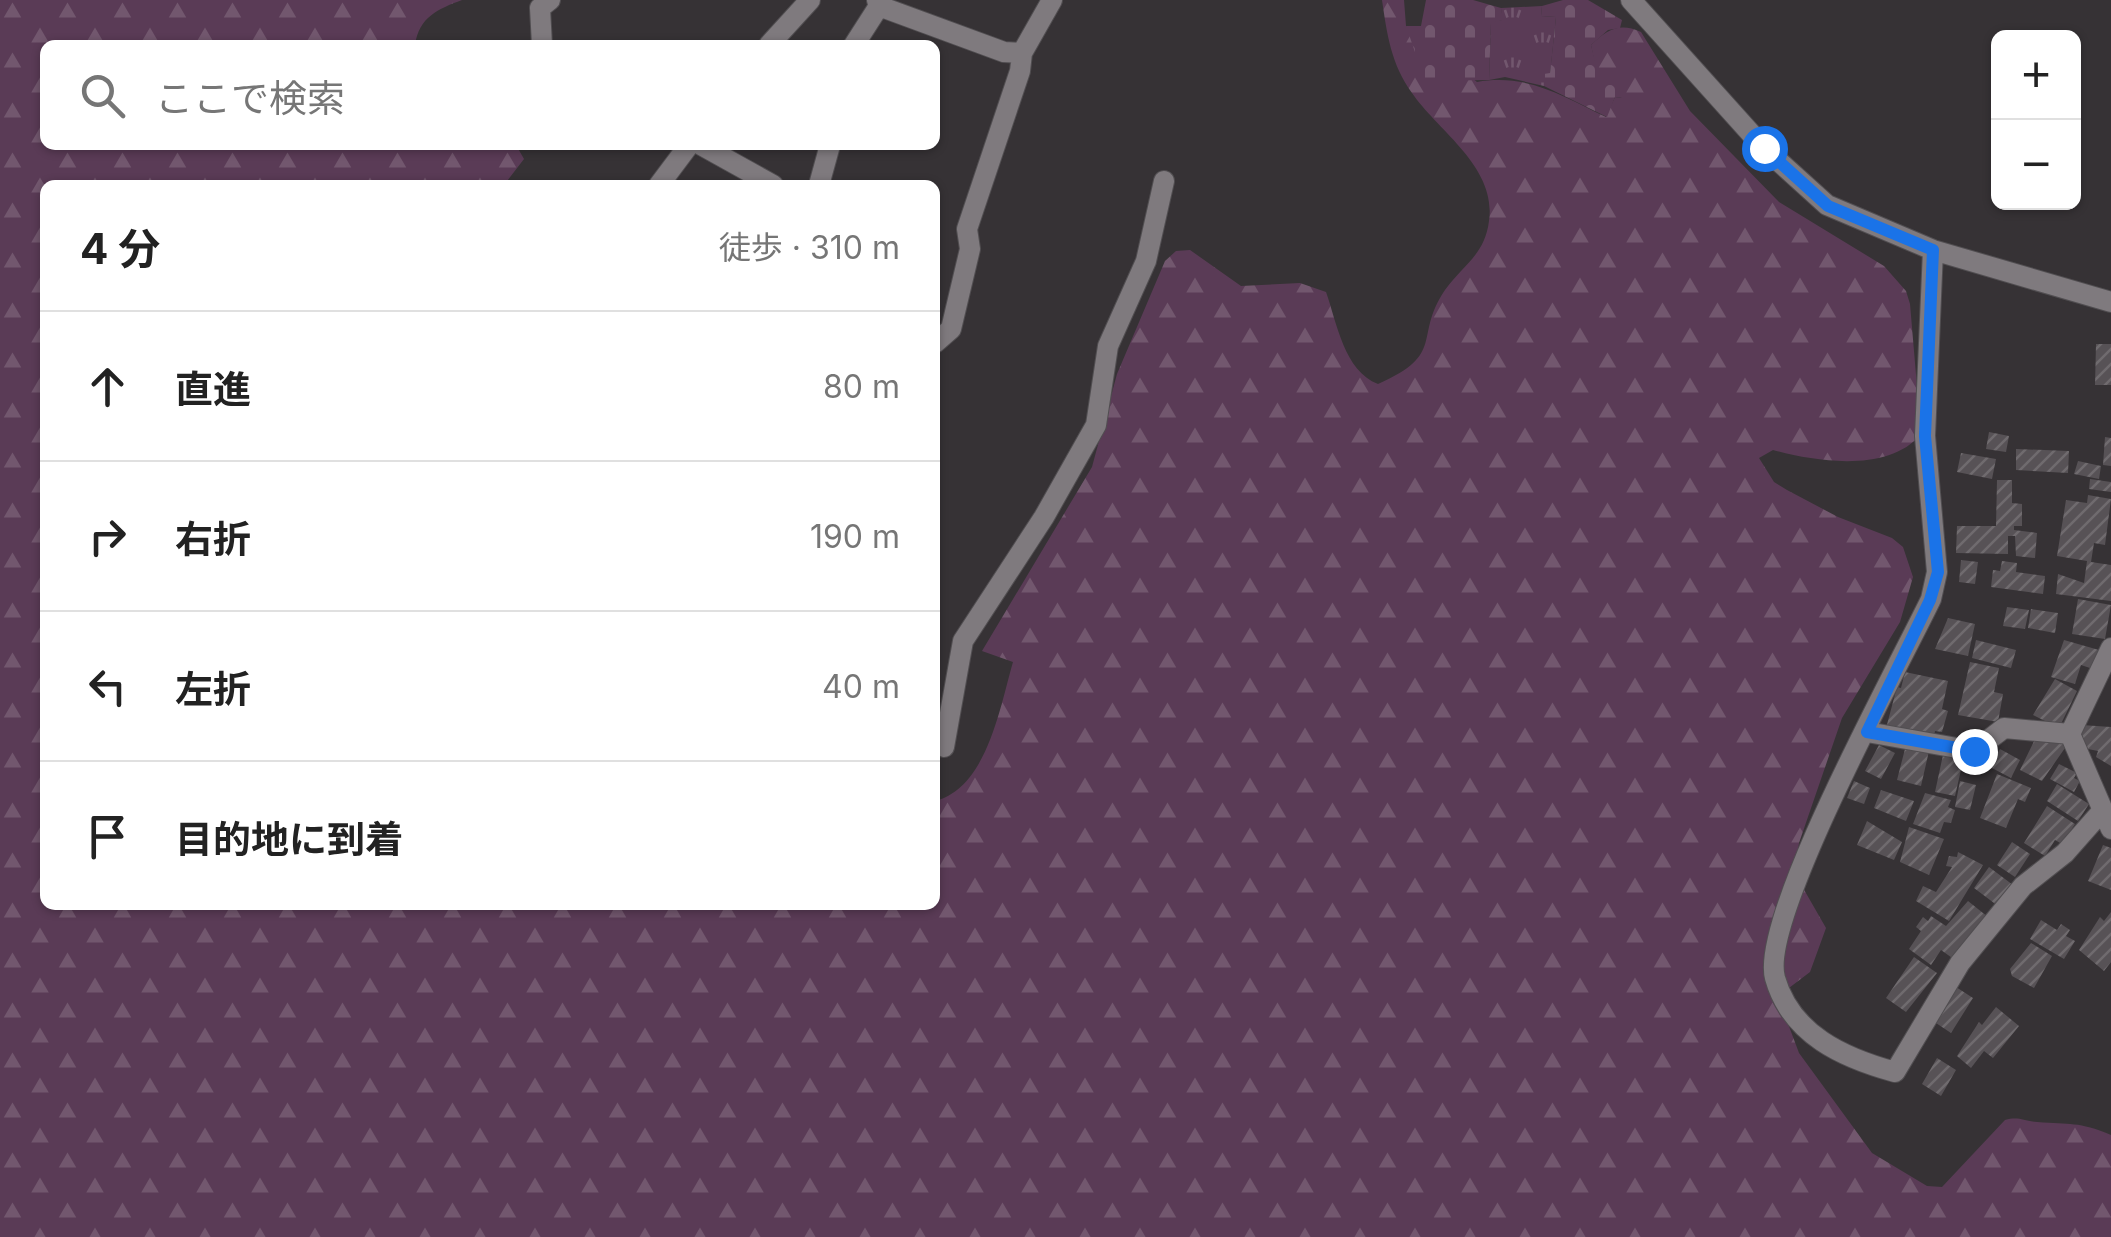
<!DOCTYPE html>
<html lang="ja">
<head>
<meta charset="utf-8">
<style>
  :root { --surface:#fff; --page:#f2f2f2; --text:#222; --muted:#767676; --line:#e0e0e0 }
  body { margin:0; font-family:Inter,"Noto Sans JP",sans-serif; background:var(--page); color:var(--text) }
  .controls { position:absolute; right:30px; top:30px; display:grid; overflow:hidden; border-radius:15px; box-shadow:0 2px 8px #0004 }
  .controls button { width:90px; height:90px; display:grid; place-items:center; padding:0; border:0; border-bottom:2px solid var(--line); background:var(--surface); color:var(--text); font:50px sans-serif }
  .stop { position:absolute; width:30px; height:30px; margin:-22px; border:8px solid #1a73e8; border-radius:50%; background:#fff }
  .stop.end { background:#1a73e8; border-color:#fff; box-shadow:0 2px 10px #0008 }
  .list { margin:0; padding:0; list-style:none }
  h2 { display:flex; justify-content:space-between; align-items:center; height:130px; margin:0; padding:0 40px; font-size:42px }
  h2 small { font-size:32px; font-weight:400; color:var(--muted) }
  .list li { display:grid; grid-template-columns:65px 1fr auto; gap:30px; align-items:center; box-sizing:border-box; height:150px; padding:0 40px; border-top:2px solid var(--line) }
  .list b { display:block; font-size:38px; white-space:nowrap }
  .list em { font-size:32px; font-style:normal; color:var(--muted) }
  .icon { flex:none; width:55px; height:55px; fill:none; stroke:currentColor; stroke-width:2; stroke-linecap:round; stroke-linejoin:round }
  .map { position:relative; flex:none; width:2111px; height:1237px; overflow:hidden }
  .search { position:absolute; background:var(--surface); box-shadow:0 2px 8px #0004; left:40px; top:40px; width:900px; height:110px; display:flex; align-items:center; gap:25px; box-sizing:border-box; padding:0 35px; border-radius:15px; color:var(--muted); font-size:38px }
  .panel { position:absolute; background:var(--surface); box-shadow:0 2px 8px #0004; left:40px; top:180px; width:900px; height:730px; border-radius:15px }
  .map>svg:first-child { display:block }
  .grass { fill:url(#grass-tufts) }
  .forest { fill:url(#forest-firs) }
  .cemetery { fill:url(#cemetery-stones) }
  .building { fill:url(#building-hatch) }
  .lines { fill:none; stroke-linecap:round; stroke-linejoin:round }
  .minor-casing { stroke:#514e51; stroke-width:22 }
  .minor { stroke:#7f7a7e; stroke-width:20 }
  .route { stroke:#1a73e8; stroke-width:12 }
</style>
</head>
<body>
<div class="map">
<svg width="2111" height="1237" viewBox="0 0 2111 1237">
  <defs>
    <pattern id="grass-tufts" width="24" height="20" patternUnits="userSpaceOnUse" patternTransform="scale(2.5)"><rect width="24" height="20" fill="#5a3b56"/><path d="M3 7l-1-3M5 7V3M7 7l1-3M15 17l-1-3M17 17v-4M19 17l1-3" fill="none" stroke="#72576e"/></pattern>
    <pattern id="forest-firs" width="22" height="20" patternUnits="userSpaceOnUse" patternTransform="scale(2.5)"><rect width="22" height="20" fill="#5a3b56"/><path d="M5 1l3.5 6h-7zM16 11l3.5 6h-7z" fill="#72576e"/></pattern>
    <pattern id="cemetery-stones" width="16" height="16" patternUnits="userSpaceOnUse" patternTransform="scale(2.5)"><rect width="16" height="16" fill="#5a3b56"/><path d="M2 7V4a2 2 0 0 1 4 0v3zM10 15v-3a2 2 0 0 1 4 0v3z" fill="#72576e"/></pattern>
    <pattern id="building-hatch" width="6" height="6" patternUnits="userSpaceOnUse" patternTransform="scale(2.5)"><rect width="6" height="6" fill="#575256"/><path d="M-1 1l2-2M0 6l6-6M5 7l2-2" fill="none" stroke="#6f6b6e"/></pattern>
  </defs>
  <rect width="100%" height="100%" fill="#363235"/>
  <path class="grass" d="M1542 6 1541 16 1556 17 1550 74H1544V86L1505 77 1489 80 1491 22 1502 20 1501 8Z"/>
  <path class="forest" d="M0 0H462C438 9 419 17 415 45H45V145H516L524 159 504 185H45V905H935V801C987 788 1000 707 1013 662L982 651 1092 467 1117 374 1165 261 1176 251 1190 250 1241 286 1300 283 1326 292C1337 323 1344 371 1378 384 1447 354 1413 337 1445 290 1462 266 1485 255 1489 221 1497 167 1438 131 1412 93 1391 64 1387 34 1382 0H1404L1406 26 1477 82C1526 73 1563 96 1606 117L1615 97 1622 98 1596 69 1591 45C1607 30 1619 22 1641 32L1690 111 1779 202 1884 266 1906 291 1910 304 1921 434C1889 473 1816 462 1773 450L1759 458 1774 482 1787 490 1838 517 1892 538 1903 547 1913 577 1900 622 1842 718 1799 843 1795 874 1826 928 1810 972 1785 991 1787 1021 1799 1053 1872 1153 1927 1186 1942 1187 2005 1120C2019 1116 2023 1121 2037 1122 2070 1125 2078 1121 2111 1135V1237H0Z"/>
  <path class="cemetery" d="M1426 0H1473L1501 8 1503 20 1491 23 1489 80 1425 81 1406 26H1421Z
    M1563 0H1588L1622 20 1620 28 1608 30 1591 45 1597 69 1623 80V98L1615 97 1607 117 1544 86V74L1550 73 1556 17 1541 16 1542 6Z"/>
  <path class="building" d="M2096 344H2111V385H2095Z
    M1989 432 2009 436 2006 452 1986 449Z
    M2105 437 2111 438V466L2103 465Z
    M2016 449 2069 451 2068 473 2016 470Z
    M1961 453 1996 459 1992 479 1957 472Z
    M2078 461 2101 466 2099 479 2074 474Z
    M2090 479 2111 482V492L2089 489Z
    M1997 480H2012V503L2022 504V526H2014V530L2037 533 2035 558 2016 556 2015 536H2008V554L1956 553 1957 526H1996Z
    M2088 495 2111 499 2105 545 2094 543 2091 562 2111 565V601L2056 594 2058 574 2084 583 2087 561 2057 556 2066 500 2087 503Z
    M1961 560 1978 562 1975 584 1959 582Z
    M2002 561 2017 563 2016 572 2045 576 2043 594 1991 587 1993 570 2000 571Z
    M2078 599 2111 605 2105 639 2072 634Z
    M2007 607 2029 610 2025 629 2003 626Z
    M2031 609 2058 613 2055 633 2028 628Z
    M1948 618 1975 624 1968 656 1935 649Z
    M1976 640 2016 650 2011 668 1972 658Z
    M2064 640 2099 650 2093 669 2081 665 2075 684 2051 677Z
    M1970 662 1999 668 1994 692 2003 694 1998 722 1958 715Z
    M1905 672 1948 681 1942 709 1948 711 1942 732 1935 731 1933 742 1885 732 1897 687 1901 688Z
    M2055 679 2077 691 2059 728 2033 715Z
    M2082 725 2111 727V766L2096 757 2098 751 2078 747Z
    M2037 735 2062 742 2065 748 2042 781 2020 770Z
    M1879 745 1895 753 1881 779 1865 771Z
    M1906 745 1929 751 1921 786 1897 780Z
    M2000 749 2020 760 2011 778 1990 767Z
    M1943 755 1964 757 1955 796 1935 792Z
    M2059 764 2077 773 2074 778 2080 781 2074 792 2050 779Z
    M1997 774 2031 788 2025 802 2018 799 2006 828 1980 818Z
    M1854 781 1870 788 1864 804 1847 798Z
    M1960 781 1976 785 1970 810 1955 807Z
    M2057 784 2089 804 2078 821 2047 801Z
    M1881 790 1914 801 1906 821 1874 808Z
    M1925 793 1951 800 1948 807 1955 810 1951 823 1944 822 1940 833 1913 824Z
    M2047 806 2075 824 2062 844 2055 840 2045 856 2024 843Z
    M1867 821 1902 842 1894 860 1857 845Z
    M1909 827 1944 839 1929 875 1900 862Z
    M2012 842 2030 854 2015 877 1997 865Z
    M2103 845 2111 848V890L2088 881Z
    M1958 852 1983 865 1949 921 1916 901 1923 886 1936 892 1952 867 1946 866 1949 856 1957 857Z
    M1989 867 2013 885 1998 906 1974 888Z
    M1968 901 1988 917 1955 960 1941 950 1931 965 1909 949 1921 931 1916 927 1923 917 1928 921 1931 916 1946 926Z
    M2111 912V962L2104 971 2079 950 2100 917 2104 921Z
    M2041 920 2057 930 2061 924 2070 930 2066 936 2075 941 2064 959 2030 939Z
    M2031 943 2052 956 2034 988 2012 976 2010 969Z
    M1914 957 1937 973 1906 1012 1886 998Z
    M1956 987 1973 998 1951 1033 1933 1021Z
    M1996 1007 2019 1026 1993 1058 1984 1051 1971 1068 1957 1056 1979 1022 1982 1025Z
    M1937 1058 1956 1070 1941 1096 1922 1084Z"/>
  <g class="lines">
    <g class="minor-casing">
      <path id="minor" d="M877 0 879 6 1004 52 1022 53
        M1631 0 1764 148 1827 205 1933 250 2111 302
        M542 45 540 8 550 0
        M769 45 810 0
        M854 45 879 6
        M701 145 773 185
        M659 185 689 145
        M819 185 830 145
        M1933 250 1925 436 1937 572 1931 599C1899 666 1759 919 1775 978 1791 1035 1844 1058 1895 1072L1960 963 2023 886 2065 853 2103 810
        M935 343 951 329 970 249 967 229 1020 71 1022 53 1052 0
        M2111 648 2070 734 2111 829
        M1867 732 1974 751 2004 728 2070 734
        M944 747 963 641 1044 517 1096 425 1108 346 1146 261 1164 181"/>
    </g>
    <use href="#minor" class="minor"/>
  </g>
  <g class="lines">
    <path class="route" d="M1764 148 1828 206 1933 250 1925 436 1938 572 1930 600 1867 732 1974 751"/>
  </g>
</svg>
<div class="controls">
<button>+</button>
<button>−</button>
</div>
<div class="stop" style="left:1764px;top:148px"></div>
<div class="stop end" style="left:1974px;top:751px"></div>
<div class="search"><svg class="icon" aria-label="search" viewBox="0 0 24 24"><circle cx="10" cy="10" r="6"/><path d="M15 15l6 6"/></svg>ここで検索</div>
<section class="panel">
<h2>4 分<small>徒歩 · 310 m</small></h2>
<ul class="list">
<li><svg class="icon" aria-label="ahead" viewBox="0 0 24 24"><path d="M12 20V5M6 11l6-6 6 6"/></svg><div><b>直進</b></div><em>80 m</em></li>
<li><svg class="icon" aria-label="right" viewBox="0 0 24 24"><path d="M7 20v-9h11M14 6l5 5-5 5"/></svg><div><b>右折</b></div><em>190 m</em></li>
<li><svg class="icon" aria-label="left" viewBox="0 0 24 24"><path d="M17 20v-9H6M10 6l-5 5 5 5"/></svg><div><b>左折</b></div><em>40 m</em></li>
<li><svg class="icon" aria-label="arrive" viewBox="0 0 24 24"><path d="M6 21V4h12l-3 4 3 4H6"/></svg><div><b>目的地に到着</b></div></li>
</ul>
</section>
</div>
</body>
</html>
